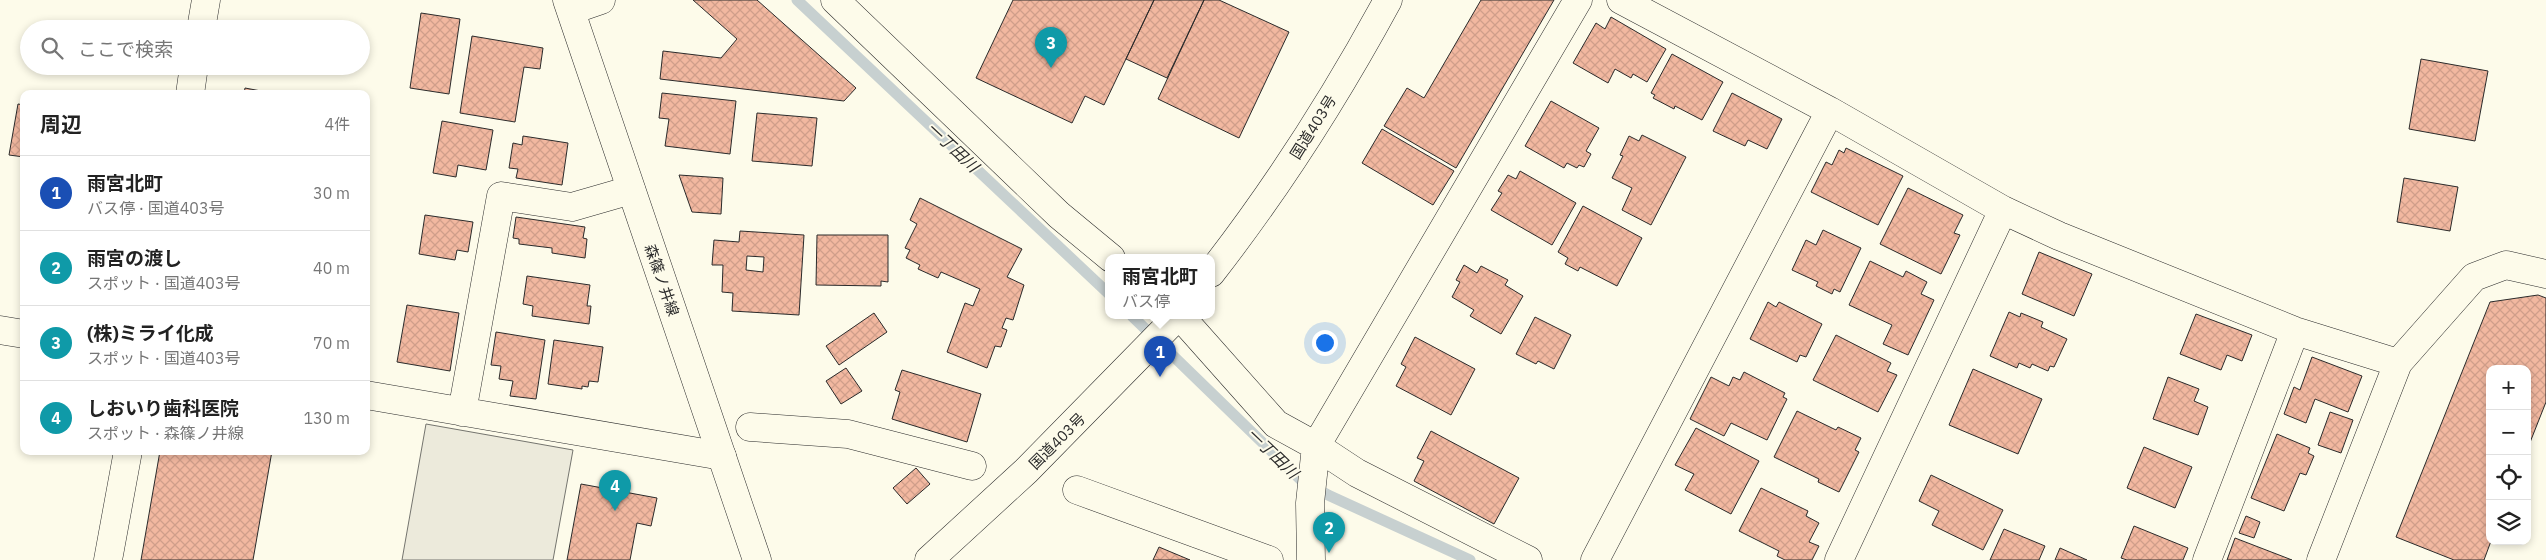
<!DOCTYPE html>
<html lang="ja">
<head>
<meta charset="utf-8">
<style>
  :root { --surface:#fff; --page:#f2f2f2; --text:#222; --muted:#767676; --line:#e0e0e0; --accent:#7c3aed }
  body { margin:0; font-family:"IBM Plex Sans","Noto Sans JP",sans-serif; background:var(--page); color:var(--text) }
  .controls { position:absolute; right:15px; bottom:15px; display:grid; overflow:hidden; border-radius:10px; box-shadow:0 2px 8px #0003 }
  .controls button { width:45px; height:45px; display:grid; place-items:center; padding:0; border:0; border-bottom:1px solid var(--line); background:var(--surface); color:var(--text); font:25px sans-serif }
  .you { position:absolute; left:1324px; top:342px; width:18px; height:18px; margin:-12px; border:4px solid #fff; border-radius:50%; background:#1a73e8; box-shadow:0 0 0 8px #1a73e833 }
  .badge { display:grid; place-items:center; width:32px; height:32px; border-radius:50%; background:var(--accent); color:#fff; font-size:16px; font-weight:700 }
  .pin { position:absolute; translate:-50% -41px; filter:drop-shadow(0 1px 2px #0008) }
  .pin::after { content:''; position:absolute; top:26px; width:18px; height:15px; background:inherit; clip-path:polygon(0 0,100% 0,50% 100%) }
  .popup { position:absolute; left:1105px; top:254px; width:110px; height:65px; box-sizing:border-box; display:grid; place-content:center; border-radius:10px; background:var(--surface); filter:drop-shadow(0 1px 4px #0005); font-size:16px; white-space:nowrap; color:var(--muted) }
  .popup b { font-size:19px; color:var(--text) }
  .popup::after { content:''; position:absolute; left:50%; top:100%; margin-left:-10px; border:10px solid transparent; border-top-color:var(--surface) }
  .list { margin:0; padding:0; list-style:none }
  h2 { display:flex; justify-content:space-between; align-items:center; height:65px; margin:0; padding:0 20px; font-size:21px }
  h2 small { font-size:16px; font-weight:400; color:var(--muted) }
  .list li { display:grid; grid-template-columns:32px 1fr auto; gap:15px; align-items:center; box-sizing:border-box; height:75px; padding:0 20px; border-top:1px solid var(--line) }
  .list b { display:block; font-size:19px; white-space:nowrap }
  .list p { margin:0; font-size:16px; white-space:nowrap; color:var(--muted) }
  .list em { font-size:16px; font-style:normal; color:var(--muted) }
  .icon { flex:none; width:28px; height:28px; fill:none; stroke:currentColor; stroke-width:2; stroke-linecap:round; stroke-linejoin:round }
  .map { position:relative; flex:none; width:2546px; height:560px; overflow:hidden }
  .search { position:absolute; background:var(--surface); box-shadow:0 2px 8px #0003; left:20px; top:20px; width:350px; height:55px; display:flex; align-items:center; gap:12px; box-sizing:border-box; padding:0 18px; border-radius:28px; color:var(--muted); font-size:19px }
  .panel { position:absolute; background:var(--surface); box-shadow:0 2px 8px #0003; left:20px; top:90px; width:350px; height:365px; border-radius:10px }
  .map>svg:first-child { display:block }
  .parking { fill:#eceadb; stroke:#74746e }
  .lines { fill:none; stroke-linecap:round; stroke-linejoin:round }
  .stream { stroke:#c7d0d0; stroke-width:11 }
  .building { fill:url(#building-cross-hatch); stroke:#2b2b2b; fill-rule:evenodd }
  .minor-casing { stroke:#2b2b2b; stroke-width:29 }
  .secondary-casing { stroke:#2b2b2b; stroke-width:29 }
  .trunk-casing { stroke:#2b2b2b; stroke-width:29 }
  .minor { stroke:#fdfbea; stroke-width:28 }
  .secondary { stroke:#fdfbea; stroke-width:28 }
  .trunk { stroke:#fdfbea; stroke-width:28 }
  .labels { text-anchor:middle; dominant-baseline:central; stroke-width:4; stroke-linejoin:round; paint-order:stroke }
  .street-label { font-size:15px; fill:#2b2b2b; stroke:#fdfbea }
  .water-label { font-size:16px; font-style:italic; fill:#2b2b2b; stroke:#fdfbea }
</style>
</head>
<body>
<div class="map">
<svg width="2546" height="560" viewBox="0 0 2546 560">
  <defs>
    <pattern id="building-cross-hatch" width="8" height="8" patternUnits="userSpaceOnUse" patternTransform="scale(1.25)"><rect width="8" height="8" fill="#f2b8a0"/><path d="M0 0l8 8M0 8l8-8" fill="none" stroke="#d09e8a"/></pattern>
  </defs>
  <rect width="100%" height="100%" fill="#fdfbea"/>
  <path class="parking" d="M426 424 573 450 553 560H402Z"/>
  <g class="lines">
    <path class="stream" d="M797 0 1109 294
      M1132 316 1300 479 1328 495 1470 560"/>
  </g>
  <path class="building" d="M693 0H757L856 88 844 101 660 79 663 51 721 58 737 39Z
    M1013 0H1154L1104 105 1085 96 1072 123 976 78Z
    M1154 0H1204L1167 78 1126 59Z
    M1204 0H1219L1289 32 1239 138 1158 99Z
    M1481 0H1554L1456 168 1384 126 1407 88 1424 98Z
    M421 13 460 19 449 94 410 88Z
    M1611 17 1666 49 1647 82 1633 74 1631 78 1615 69 1608 83 1573 63 1596 23 1605 29Z
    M472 36 543 48 540 69 524 67 515 122 460 113Z
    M1672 54 1723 82 1702 120 1675 106 1674 109 1653 98 1655 95 1651 93Z
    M2421 59 2488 71 2475 141 2409 129Z
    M245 88 277 94H244Z
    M662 93 736 101 730 154 665 146 669 119 659 118Z
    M1732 93 1782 119 1767 149 1748 140 1745 146 1713 131Z
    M1551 101 1599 128 1586 151 1591 154 1584 167 1579 165 1577 168 1567 163 1564 168 1525 146Z
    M18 104 24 105V157L9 155Z
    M757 113 817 118 812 166 752 161Z
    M442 121 493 130 486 170 458 165 456 177 433 173Z
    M1382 129 1454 171 1433 205 1362 163Z
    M1642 135 1686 157 1651 225 1622 210 1632 188 1612 178 1623 156 1620 155 1629 136 1639 141Z
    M523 136 568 143 562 185 516 178 518 169 509 168 513 143 522 145Z
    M1846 148 1903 176 1878 225 1811 192 1826 162 1832 165 1839 150 1844 153Z
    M1520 171 1576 203 1552 245 1491 210 1502 193 1498 191 1508 175 1516 179Z
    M679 175 723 178 721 214 692 212Z
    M2404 178 2458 187 2450 231 2397 222Z
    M1908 188 1963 215 1954 233 1960 235 1941 274 1880 244Z
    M920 198 1022 249 1007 277 1024 285 1013 320 1006 318 1002 328 1007 330 1001 347 995 346 987 368 947 352 965 303 973 306 980 289 941 272 938 278 918 269 920 265 906 258 910 250 905 248 917 224 910 220Z
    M1583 206 1642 238 1617 286 1580 267 1578 271 1565 264 1568 258 1558 252Z
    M425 215 473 222 468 252 457 250 455 260 419 254Z
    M516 217 585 227 583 238 587 239 585 258 552 253V248L519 244V239L513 238Z
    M1823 230 1861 248 1840 292 1834 289 1832 294 1816 286 1818 282 1792 270 1806 240 1816 245Z
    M740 231 804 235 799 315 732 311 733 293 722 292 723 265H712L714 240 739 242ZM747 256 764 257 763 272 746 270Z
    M817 235H888V282L881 281V286L816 285Z
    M2039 252 2092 274 2074 316 2022 294Z
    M1870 261 1903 277 1906 271 1927 282 1921 294 1934 300 1908 355 1883 344 1892 325 1849 305Z
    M1464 265 1477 273 1481 266 1508 280 1505 285 1523 296 1501 334 1470 316 1474 310 1452 297 1460 282 1456 280Z
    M527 276 590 285 587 306H591L589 324 532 316 533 306 523 304Z
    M2538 295 2546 298V402L2527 450V369H2490L2491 541 2484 560H2454L2396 537 2490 302Z
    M1768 302 1776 307 1779 302 1822 324 1806 357 1800 355 1797 362 1750 339Z
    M407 305 459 313 450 371 397 362Z
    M2009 312 2020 317 2021 313 2043 322 2041 327 2067 339 2054 367 2050 366 2048 371 2032 364 2030 368 2019 363 2017 368 1990 356Z
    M874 313 887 332 839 365 826 346Z
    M2196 314 2252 335 2242 361 2227 355 2221 370 2180 354Z
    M1535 317 1571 335 1554 369 1538 361 1536 364 1516 354Z
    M496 332 545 340 536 399 510 396 513 381 499 379 501 366 491 365Z
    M1836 335 1891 363 1887 371 1897 375 1878 412 1813 380Z
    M1415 337 1475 369 1451 415 1396 386 1406 367 1401 364Z
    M554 340 603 347 598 382 589 381 588 387 582 386V389L548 384Z
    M2312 357 2362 376 2348 412 2315 399 2306 423 2284 414 2294 387 2300 390Z
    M846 368 862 391 841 404 826 381Z
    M1973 369 2042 399 2018 454 1949 425Z
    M902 370 981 394 967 442 892 419 900 392 895 390Z
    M1744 372 1785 393 1783 397 1787 399 1767 440 1731 423 1724 436 1690 419 1711 377 1729 386 1733 377 1740 380Z
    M2168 377 2199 389 2194 401 2208 407 2198 435 2153 419Z
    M1797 411 1836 430 1838 427 1861 438 1855 450 1859 452 1839 492 1818 482 1819 479 1774 457Z
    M2330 412 2353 420 2341 453 2318 445Z
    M1696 428 1759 461 1731 514 1685 490 1694 474 1675 465Z
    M1431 431 1519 478 1494 524 1414 481 1424 461 1417 458Z
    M2277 434 2310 448 2308 453 2314 456 2306 475 2300 473 2284 511 2251 498Z
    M2144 447 2192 467 2175 508 2127 488Z
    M160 451H272L253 560H141Z
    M916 468 930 484 907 504 893 488Z
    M1931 475 2003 510 1983 550 1932 525 1939 511 1919 501Z
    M581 484 657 498 651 526 637 523 630 560H567Z
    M1761 488 1808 511 1806 516 1819 523 1809 542 1819 546 1812 560H1785L1777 556 1779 551 1739 531Z
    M2246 516 2260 522 2254 538 2239 533Z
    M2134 526 2188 548 2183 560H2127L2121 558Z
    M2004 529 2045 546 2039 560H1990Z
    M2235 538 2292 560H2227Z
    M1159 547 1190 560H1153Z
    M2060 548 2087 560H2055Z"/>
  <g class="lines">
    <g class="minor-casing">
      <path id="minor" d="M835 0 1059 215 1111 258
        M1621 0 1830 111 2003 210 2059 236 2295 331 2398 363
        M572 10 601 0
        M201 29 206 0
        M190 94 194 66
        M1180 316 1276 424 1316 446 1357 473 1528 560
        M0 330 24 334
        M366 395 722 456
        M462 412 501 196 572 207 631 190
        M750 427 848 434 972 466
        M1077 490 1269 560
        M108 560 128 451
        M1311 560 1310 503 1316 446 1578 0
        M1595 560 1830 111
        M1839 560 2003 210
        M2207 560 2295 331
        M2321 560 2398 363 2474 277 2506 265 2546 274"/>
    </g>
    <g class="secondary-casing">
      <path id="secondary" d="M567 0 757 560"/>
    </g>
    <g class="trunk-casing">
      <path id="trunk" d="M1211 273C1278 187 1336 96 1388 0
        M929 560 1026 471 1178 316"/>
    </g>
    <use href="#minor" class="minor"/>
    <use href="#secondary" class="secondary"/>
    <use href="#trunk" class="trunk"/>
  </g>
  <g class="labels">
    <g class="street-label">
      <text transform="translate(1313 127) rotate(-58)">国道403号</text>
      <text transform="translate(662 280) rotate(71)">森篠ノ井線</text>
      <text transform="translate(1057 441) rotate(-45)">国道403号</text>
    </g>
    <g class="water-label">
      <text transform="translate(953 147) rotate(43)">一丁田川</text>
      <text transform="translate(1273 453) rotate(44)">一丁田川</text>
    </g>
  </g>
</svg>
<div class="controls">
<button>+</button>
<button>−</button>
<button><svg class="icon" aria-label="locate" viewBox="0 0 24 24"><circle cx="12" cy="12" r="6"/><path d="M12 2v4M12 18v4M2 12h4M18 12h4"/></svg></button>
<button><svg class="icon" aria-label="layers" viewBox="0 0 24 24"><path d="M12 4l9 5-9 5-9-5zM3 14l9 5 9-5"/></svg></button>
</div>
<div class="you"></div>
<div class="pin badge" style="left:1160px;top:377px;background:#1a4fb4">1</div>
<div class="popup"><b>雨宮北町</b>バス停</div>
<div class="pin badge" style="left:1329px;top:553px;background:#0f9aa8">2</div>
<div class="pin badge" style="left:1051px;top:68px;background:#0f9aa8">3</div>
<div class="pin badge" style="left:615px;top:511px;background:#0f9aa8">4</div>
<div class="search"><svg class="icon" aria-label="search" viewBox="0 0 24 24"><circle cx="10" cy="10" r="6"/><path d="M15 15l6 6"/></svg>ここで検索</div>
<section class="panel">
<h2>周辺<small>4件</small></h2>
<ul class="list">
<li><span class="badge" style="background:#1a4fb4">1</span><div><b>雨宮北町</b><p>バス停 · 国道403号</p></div><em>30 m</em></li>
<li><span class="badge" style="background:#0f9aa8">2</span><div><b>雨宮の渡し</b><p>スポット · 国道403号</p></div><em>40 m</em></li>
<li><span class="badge" style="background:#0f9aa8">3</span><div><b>(株)ミライ化成</b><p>スポット · 国道403号</p></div><em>70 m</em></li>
<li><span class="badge" style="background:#0f9aa8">4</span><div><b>しおいり歯科医院</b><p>スポット · 森篠ノ井線</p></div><em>130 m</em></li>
</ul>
</section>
</div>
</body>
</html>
